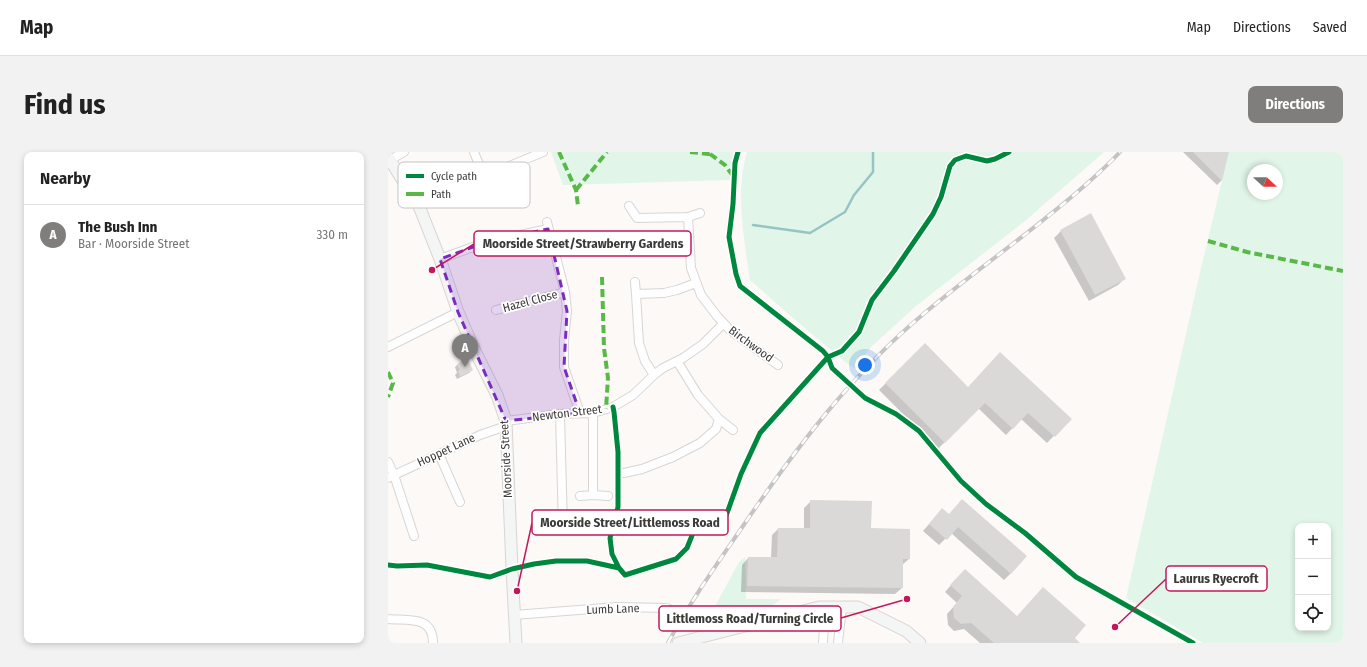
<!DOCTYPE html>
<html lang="en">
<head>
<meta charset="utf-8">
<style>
  :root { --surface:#fff; --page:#f2f2f2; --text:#222; --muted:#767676; --line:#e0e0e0; --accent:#807e7c }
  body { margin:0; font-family:"Fira Sans Condensed",sans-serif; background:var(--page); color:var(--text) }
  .controls { position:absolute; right:12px; bottom:12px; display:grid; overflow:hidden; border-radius:8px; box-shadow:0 2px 6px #0003 }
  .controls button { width:36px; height:36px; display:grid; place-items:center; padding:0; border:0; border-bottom:1px solid var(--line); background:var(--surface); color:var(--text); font:20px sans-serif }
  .compass { position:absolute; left:859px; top:12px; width:36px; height:36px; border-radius:50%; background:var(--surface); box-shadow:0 2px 6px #0003; rotate:111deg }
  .you { position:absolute; left:477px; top:213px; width:14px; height:14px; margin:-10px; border:3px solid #fff; border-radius:50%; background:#1a73e8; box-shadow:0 0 0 6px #1a73e833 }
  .badge { display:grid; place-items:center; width:26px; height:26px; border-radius:50%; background:var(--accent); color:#fff; font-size:13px; font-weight:700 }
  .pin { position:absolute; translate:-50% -33px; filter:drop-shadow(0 1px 2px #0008) }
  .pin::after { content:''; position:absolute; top:21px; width:14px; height:12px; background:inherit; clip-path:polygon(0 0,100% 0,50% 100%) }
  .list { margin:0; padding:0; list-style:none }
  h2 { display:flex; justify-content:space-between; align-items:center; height:52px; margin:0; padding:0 16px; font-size:17px }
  h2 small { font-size:13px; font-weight:400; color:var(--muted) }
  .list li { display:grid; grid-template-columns:26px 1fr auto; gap:12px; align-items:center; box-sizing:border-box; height:60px; padding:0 16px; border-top:1px solid var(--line) }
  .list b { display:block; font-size:15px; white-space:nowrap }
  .list p { margin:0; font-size:13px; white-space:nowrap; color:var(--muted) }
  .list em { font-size:13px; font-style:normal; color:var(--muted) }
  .icon { flex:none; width:22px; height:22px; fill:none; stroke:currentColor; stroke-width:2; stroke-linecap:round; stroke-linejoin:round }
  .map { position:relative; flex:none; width:955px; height:491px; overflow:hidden; border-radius:8px }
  header { display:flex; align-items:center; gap:24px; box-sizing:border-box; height:56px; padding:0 20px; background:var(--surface); border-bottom:1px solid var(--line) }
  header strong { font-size:19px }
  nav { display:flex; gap:22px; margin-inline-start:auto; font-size:14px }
  .intro { display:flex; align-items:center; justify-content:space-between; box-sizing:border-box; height:96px; padding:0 24px }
  h1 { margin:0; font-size:28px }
  .button { padding:10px 18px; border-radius:8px; background:var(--accent); color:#fff; font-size:14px; font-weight:700 }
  main { display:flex; gap:24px; padding:0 24px }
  aside { flex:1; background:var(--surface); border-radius:8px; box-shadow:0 2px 6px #0003 }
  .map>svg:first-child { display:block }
  .green { fill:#e1f5e8; fill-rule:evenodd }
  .shadow { fill:#0003 }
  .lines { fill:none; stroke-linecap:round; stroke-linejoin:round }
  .stream { stroke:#94c4c5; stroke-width:2.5 }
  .building { fill:#dbd9d7 }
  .street-casing { stroke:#d8d5d3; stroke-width:10 }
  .secondary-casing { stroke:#d8d5d3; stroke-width:13 }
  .street { stroke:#fffefe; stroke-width:8 }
  .secondary { stroke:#f3f6f5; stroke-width:11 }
  .rail-casing { stroke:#c5c4c4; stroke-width:4 }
  .rail { stroke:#fff; stroke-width:2.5; stroke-dasharray:8; stroke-linecap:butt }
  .street-bridge-casing { stroke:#d8d5d3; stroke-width:10; stroke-linecap:butt }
  .street-bridge { stroke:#fffefe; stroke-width:8 }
  .quiet { stroke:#58b947; stroke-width:4; stroke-dasharray:8 4; stroke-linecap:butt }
  .cycleway-casing { stroke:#fff; stroke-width:8 }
  .cycleway { stroke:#00873e; stroke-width:5 }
  .marked { fill:#7b2cbf; fill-opacity:0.2; stroke:#7b2cbf; stroke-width:3; stroke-dasharray:8 5; stroke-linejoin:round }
  .labels { text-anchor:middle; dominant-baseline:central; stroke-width:3.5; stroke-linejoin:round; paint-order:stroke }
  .street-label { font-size:12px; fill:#3d3b39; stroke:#fff }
  .key { fill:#fff; stroke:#c5c4c4; stroke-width:1 }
  .key-label { font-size:11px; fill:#3d3b39 }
  .leader { fill:none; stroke:#c2185b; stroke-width:1.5 }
  .callout-dot { fill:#c2185b; stroke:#fff; stroke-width:1.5 }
  .callout { fill:#fff; stroke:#c2185b; stroke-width:1.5 }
  .callout-label { font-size:13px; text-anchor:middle; font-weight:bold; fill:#3d3b39 }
</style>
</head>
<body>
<header>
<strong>Map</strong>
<nav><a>Map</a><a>Directions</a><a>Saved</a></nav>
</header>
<div class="intro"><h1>Find us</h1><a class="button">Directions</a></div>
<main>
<aside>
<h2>Nearby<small></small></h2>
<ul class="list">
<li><span class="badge">A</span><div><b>The Bush Inn</b><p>Bar · Moorside Street</p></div><em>330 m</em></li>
</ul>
</aside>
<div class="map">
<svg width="955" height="491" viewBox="0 0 955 491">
  <rect width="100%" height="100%" fill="#fcf9f7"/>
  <path class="green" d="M163 0H349L343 15V28L175 33Z
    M359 0H716L637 69 528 154 484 194 466 216 456 209 405 166 362 128C356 86 347 41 359 0Z
    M841 0H955V491H815L738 446 813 116ZM865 18H889V42H865ZM910 374H940V476H910Z
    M357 405 358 447H393L377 459 333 468 323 466 324 460 351 410Z"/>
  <path class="shadow" d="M795 0H840L833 29 829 33Z
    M673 79 737 126 730 133 701 149 666 86Z
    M537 192 580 236 682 267 659 291 633 267 618 283 590 256 550 297 491 238Z
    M70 212 84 218 81 221 69 227 67 223 69 221 67 215Z
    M423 349 482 377 521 407 514 413V436L507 442 353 440 354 413 360 406H383L384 383 390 377H416V356Z
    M560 363 623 421 616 428 563 381 551 393 535 379 548 364Z
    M570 425 629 465 690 491H592L576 477 566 479 560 473 559 462 569 451 557 440Z"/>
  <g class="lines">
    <path class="stream" d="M365 73 422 81 457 60 466 43 485 20V0"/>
  </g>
  <path class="building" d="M805 0H841L834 29Z
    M703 61 738 127 707 143 672 78Z
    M537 191 580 235 612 200 684 267 667 285 640 261 625 277 597 251 557 291 497 231Z
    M79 206 85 218 72 225 70 219 72 218 69 212Z
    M574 347 639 404 623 422 570 375 559 388 541 372 554 356 561 362Z
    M422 348 484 349 483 376 522 377V407H515V436L359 434 360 405H389L390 376H422Z
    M577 417 629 464 655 435 698 473 687 486 692 491H606L583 471 573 472 566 466 565 455 574 444 562 433Z"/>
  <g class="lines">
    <g class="street-casing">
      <path id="street" d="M86 0C90 10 93 21 105 21L155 0
        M2 8 16 0
        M241 54 249 66 300 65 312 61
        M300 65 303 116 313 143 329 164 342 178 390 213
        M159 70 177 140 179 159 176 188V215L192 261
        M52 107 99 90 160 77
        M247 130 248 142
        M108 158 177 140
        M0 195 70 160
        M266 223 257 209 251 191 248 142 276 141 289 138 308 131
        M205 261V343L220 344
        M172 262 175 375
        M331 267 345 278
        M118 269 172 262 205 261 225 255 245 243 267 222 275 216 295 206 315 192 335 172
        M51 302 72 350
        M0 310 6 323 26 384
        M236 321 254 317 285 305 312 291 328 277 331 267 310 243 289 209
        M0 326 92 283 118 274
        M192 344 205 343
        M126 463 229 455 279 456
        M0 467C20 469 45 463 45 491
        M298 468 309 470 318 463
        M435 491 437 455
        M450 491 454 455"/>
    </g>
    <g class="secondary-casing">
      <path id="secondary" d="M0 5 31 54 52 107 70 160 86 197 109 243 118 269 124 417 128 491
        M290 491 431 455H470L518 479 532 491"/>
    </g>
    <use href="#street" class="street"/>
    <use href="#secondary" class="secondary"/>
    <g class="rail-casing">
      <path id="rail" d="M280 491C302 450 329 412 355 374 408 296 465 220 539 159 593 114 651 75 703 28 713 19 723 10 732 0"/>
    </g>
    <use href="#rail" class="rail"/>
    <g class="street-bridge-casing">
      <path id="street-bridge" d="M279 456 298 468"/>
    </g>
    <use href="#street-bridge" class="street-bridge"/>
    <path class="quiet" d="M171 0 188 38 190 54
      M302 0 320 2 325 1
      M322 2 337 13 345 24
      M188 38 219 0
      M820 89 859 100 955 119
      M214 125 216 196 220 226 218 257
      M0 220 5 231 0 245"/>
    <g class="cycleway-casing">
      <path id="cycleway" d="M350 0 347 11 345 52 341 85 348 122 352 134 435 199 440 205 444 216 477 246 508 262 531 279 573 329 598 352 637 381 688 425 805 491
        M225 255 226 260 230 300V355L222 386 224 402 231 416
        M0 413 9 414 39 413 102 425 124 417 146 412 168 409H199L231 416 237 423 288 407 299 396 305 381 315 369 319 367 328 368 338 364 353 322 372 281 440 205 454 199 471 180 484 148 506 119 545 62 553 45 562 14 567 8 578 4 599 9 607 7 621 0"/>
    </g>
    <use href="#cycleway" class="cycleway"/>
  </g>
  <path class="marked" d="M160 77 179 159 176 215 192 261 118 269 70 160 52 107 99 90Z"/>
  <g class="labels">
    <g class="street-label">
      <text transform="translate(142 149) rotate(-15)">Hazel Close</text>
      <text transform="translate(363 192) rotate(36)">Birchwood</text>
      <text transform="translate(179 261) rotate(-7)">Newton Street</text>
      <text transform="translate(58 298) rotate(-25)">Hoppet Lane</text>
      <text transform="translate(118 307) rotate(-93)">Moorside Street</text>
      <text transform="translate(225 457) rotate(-2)">Lumb Lane</text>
    </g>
  </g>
  <rect x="10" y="10" width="132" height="46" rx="6" class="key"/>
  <rect x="18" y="22" width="18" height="4" fill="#00873e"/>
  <rect x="18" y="40" width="18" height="4" fill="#58b947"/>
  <g class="key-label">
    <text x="43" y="28">Cycle path</text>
    <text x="43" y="46">Path</text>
  </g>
  <path class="leader" d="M44 118L86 92M129 439L144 371M727 475L778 427M519 447L453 466"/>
  <g class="callout-dot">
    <circle cx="44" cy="118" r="4"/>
    <circle cx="129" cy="439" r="4"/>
    <circle cx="727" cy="475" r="4"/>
    <circle cx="519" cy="447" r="4"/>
  </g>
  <g class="callout">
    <rect x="86" y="79" width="217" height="25" rx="4"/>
    <rect x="144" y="358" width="196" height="25" rx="4"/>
    <rect x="778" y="414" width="101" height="25" rx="4"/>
    <rect x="271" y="454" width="182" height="25" rx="4"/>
  </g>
  <g class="callout-label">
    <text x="195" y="96">Moorside Street/Strawberry Gardens</text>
    <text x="242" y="375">Moorside Street/Littlemoss Road</text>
    <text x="828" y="431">Laurus Ryecroft</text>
    <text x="362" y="471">Littlemoss Road/Turning Circle</text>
  </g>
</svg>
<div class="controls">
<button>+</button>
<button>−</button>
<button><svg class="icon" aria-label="locate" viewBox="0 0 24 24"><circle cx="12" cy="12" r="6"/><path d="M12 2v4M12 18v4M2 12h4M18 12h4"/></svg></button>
</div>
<svg class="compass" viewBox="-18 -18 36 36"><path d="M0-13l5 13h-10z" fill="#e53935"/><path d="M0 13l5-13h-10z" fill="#767676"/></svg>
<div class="you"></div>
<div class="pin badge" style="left:77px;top:215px">A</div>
</div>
</main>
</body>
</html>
